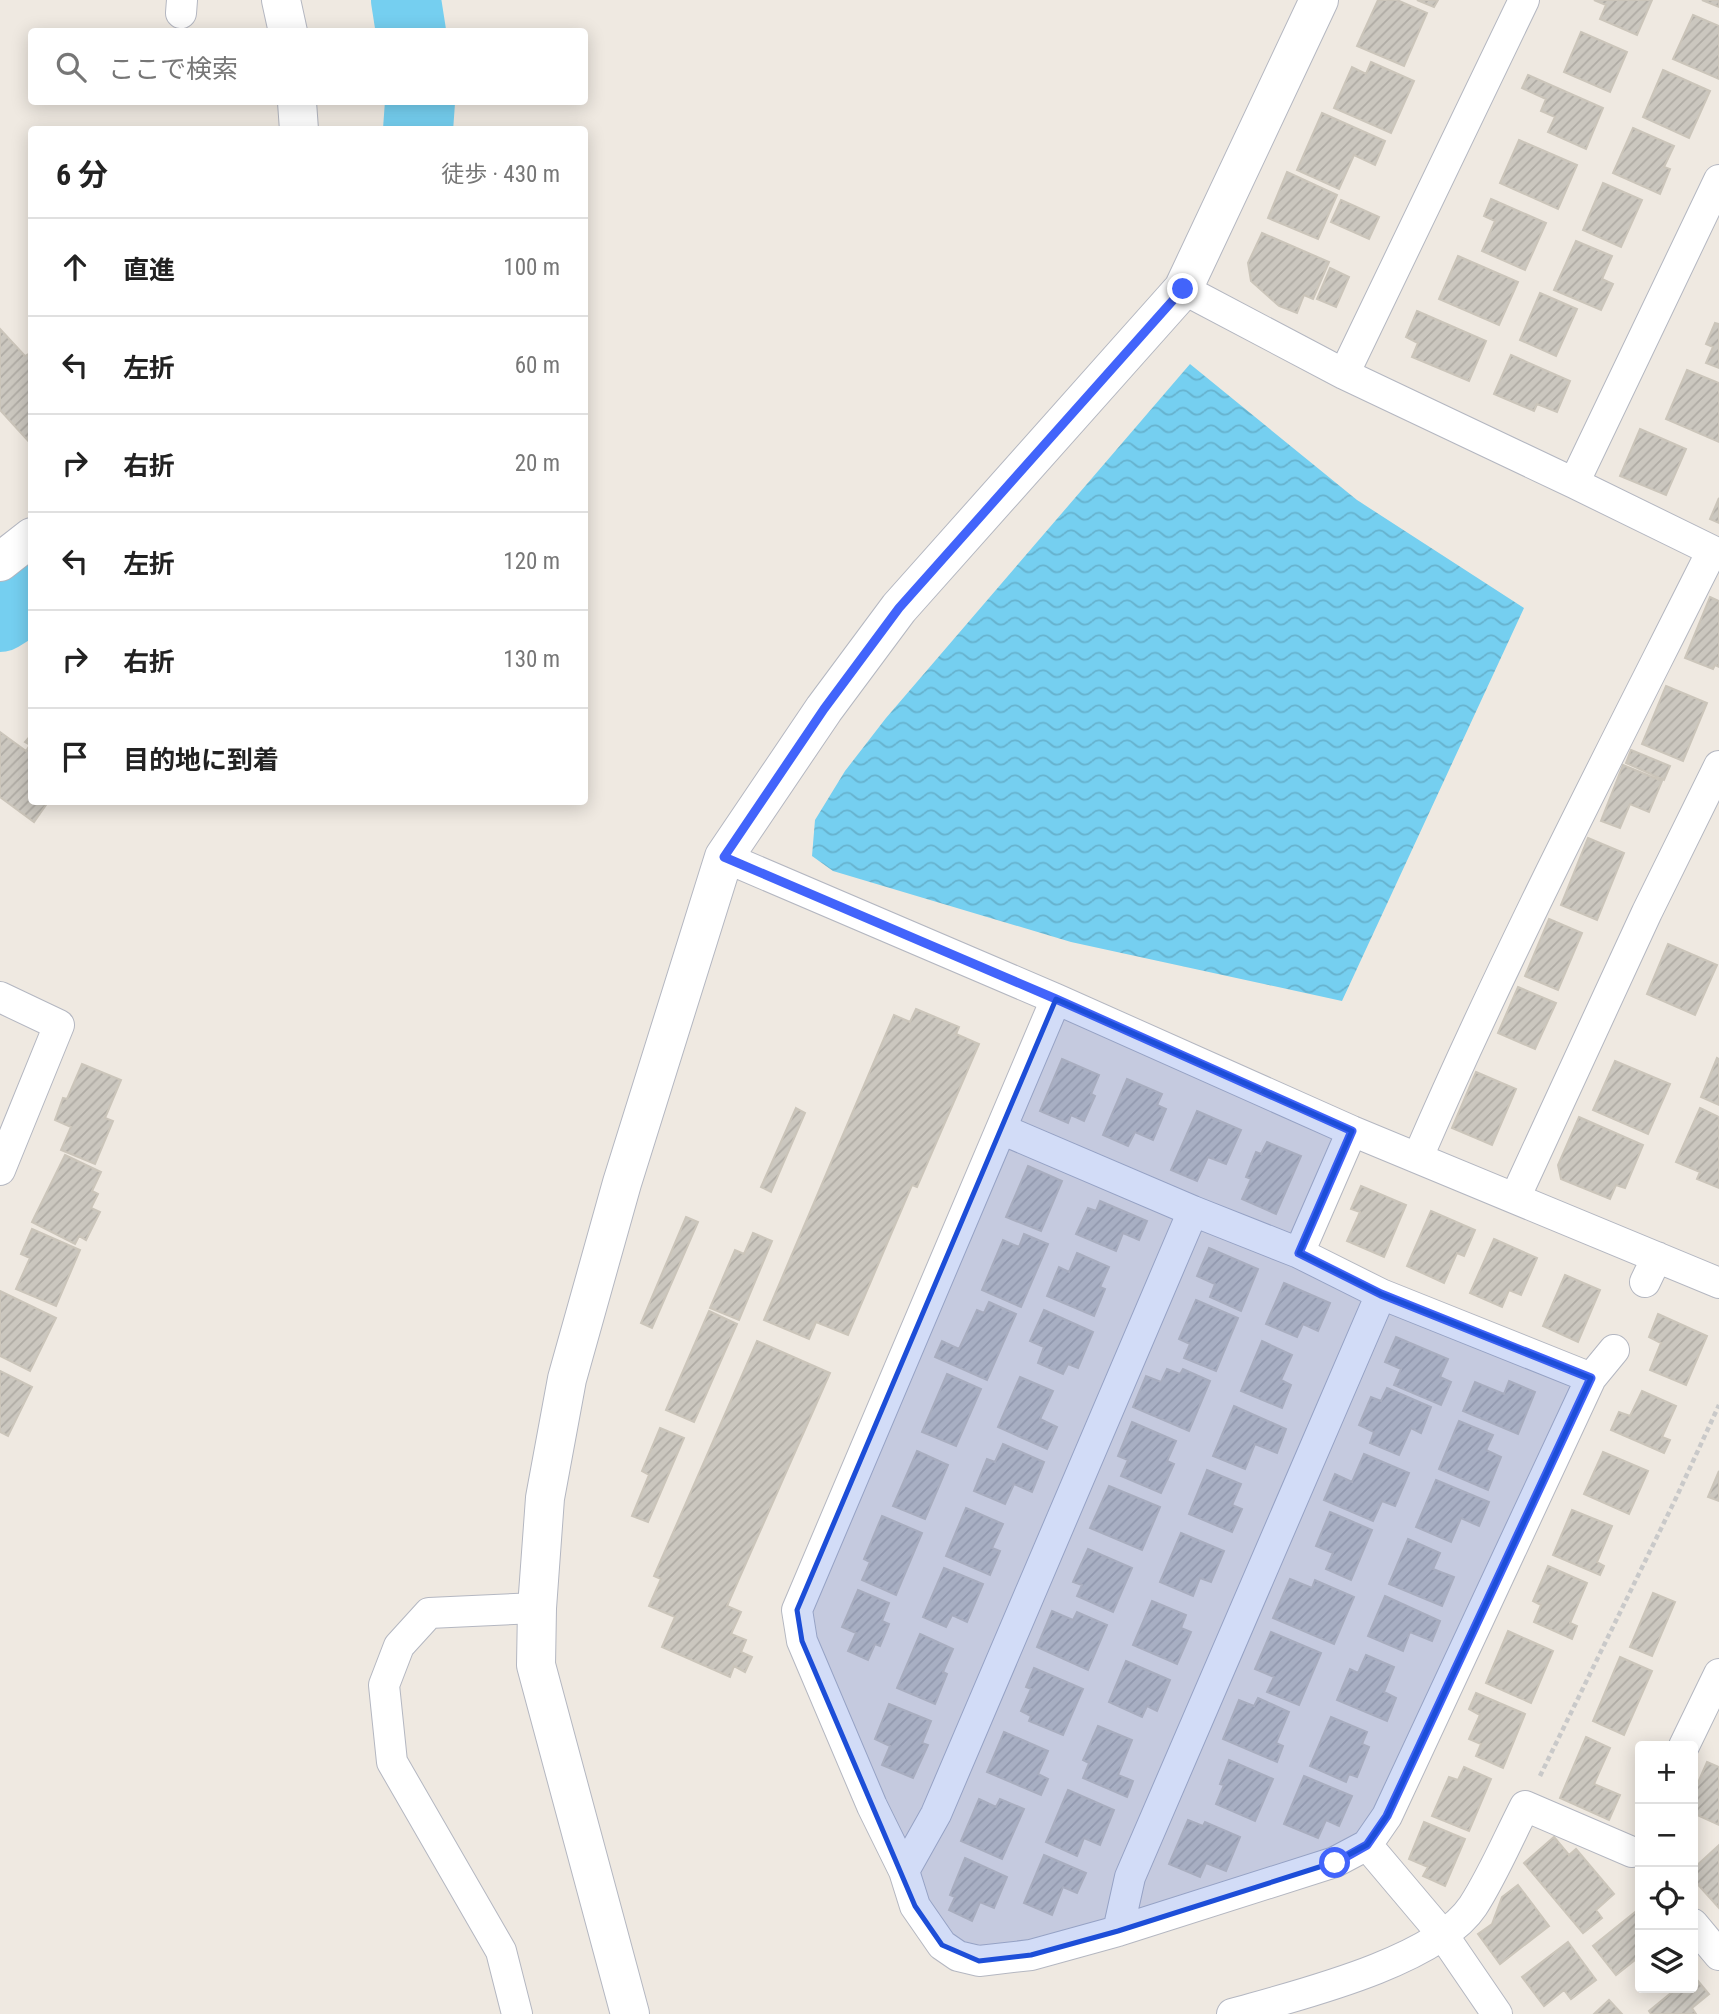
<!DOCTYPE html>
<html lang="ja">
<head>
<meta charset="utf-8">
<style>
  :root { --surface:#fff; --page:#f2f2f2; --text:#222; --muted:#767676; --line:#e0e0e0 }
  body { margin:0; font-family:"Roboto Condensed","Noto Sans JP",sans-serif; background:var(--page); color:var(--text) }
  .controls { position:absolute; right:21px; bottom:21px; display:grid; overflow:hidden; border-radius:7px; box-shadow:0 4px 18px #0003 }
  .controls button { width:63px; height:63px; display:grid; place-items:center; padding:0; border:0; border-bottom:2px solid var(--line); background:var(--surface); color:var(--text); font:35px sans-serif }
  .stop { position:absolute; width:21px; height:21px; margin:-16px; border:5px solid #4264fb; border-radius:50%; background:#fff }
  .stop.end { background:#4264fb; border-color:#fff; box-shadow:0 2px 7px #0008 }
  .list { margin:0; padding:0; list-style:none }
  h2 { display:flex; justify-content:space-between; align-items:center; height:91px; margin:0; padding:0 28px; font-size:30px }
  h2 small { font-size:23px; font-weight:400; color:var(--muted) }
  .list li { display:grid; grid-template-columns:46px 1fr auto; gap:21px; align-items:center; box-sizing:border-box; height:98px; padding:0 28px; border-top:2px solid var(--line) }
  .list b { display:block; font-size:26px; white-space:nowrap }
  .list em { font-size:23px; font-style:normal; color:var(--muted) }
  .icon { flex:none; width:38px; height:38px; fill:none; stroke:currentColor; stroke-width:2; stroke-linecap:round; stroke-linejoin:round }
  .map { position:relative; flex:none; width:1719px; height:2014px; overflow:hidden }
  .search { position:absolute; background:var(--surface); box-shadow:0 4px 18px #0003; left:28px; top:28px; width:560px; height:77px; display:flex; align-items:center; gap:18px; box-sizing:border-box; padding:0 24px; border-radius:7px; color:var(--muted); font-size:26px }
  .panel { position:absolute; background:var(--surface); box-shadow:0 4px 18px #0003; left:28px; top:126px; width:560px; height:679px; border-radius:7px }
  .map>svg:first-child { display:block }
  .water { fill:url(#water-waves) }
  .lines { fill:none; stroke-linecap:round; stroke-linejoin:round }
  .river { stroke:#75cff0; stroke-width:70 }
  .building { fill:url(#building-hatch); stroke:#cbc5ba; stroke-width:2 }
  .street-casing { stroke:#b4b7c1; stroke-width:32 }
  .secondary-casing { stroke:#b4b7c1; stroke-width:40 }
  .path { stroke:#c9c9c9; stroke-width:4.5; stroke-dasharray:5 3.5; stroke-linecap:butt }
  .street { stroke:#fff; stroke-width:30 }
  .secondary { stroke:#fff; stroke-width:38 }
  .route { stroke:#4264fb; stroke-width:9 }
  .marked { fill:#1d4ed8; fill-opacity:0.2; stroke:#1d4ed8; stroke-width:5; stroke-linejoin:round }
</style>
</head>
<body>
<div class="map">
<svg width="1719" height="2014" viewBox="0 0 1719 2014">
  <defs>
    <pattern id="water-waves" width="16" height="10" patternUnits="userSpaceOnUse" patternTransform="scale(1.75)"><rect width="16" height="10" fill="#75cff0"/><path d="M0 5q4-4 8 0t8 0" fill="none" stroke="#66b2ce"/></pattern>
    <pattern id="building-hatch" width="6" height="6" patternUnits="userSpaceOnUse" patternTransform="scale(1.75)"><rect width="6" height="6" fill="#cbc7bf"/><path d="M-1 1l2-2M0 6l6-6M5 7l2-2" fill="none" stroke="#afaba4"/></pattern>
  </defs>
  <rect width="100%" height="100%" fill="#efe9e1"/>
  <path class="water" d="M1190 364 1357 500 1524 608 1342 1001 1071 942 833 871 812 856 815 820 845 771 886 718Z"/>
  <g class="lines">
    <path class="river" d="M406 0 411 32
      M418 130 420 102
      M0 617 32 597"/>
  </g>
  <path class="building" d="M1378 0H1397L1427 13 1404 66 1357 46Z
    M1417 0H1438L1434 7Z
    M1594 0H1652L1637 35 1600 19 1606 5Z
    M1702 0H1719V7Z
    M1693 15 1719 26V79L1673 59Z
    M1581 32 1627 52 1610 92 1564 72Z
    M1371 62 1414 81 1391 133 1334 108 1352 67 1366 74Z
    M1663 70 1710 91 1689 138 1643 117Z
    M1528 75 1603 108 1586 149 1548 132 1555 117 1541 111 1546 99 1522 88Z
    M1322 113 1385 141 1375 165 1354 155 1339 189 1297 170Z
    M1633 128 1674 146 1664 167 1670 169 1660 194 1613 173Z
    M1519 140 1577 165 1558 209 1500 183Z
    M1287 172 1337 195 1318 239 1268 218Z
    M1603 183 1642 200 1621 247 1583 230Z
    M1491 199 1546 223 1525 270 1482 251 1495 221 1484 216Z
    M1341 200 1379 217 1369 239 1331 222Z
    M1262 233 1329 262 1313 299 1304 295 1297 313 1279 306 1251 281 1248 263Z
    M1576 241 1612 256 1602 279 1613 284 1601 310 1554 290Z
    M1458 256 1518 282 1499 325 1439 299Z
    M1330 268 1349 277 1336 307 1317 299Z
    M1540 293 1577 309 1556 356 1520 340Z
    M1417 311 1486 341 1469 381 1412 357 1418 343 1406 337Z
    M1715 323 1719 324V368L1706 363 1713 347 1706 344Z
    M0 329 25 356 32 352 31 444 0 410Z
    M1511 355 1570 381 1557 412 1537 404 1534 411 1494 394Z
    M1687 370 1719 383V442L1666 419Z
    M1640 429 1686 449 1666 495 1620 476Z
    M1719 498V523L1710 519Z
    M1710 597 1719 601V667L1715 665 1713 669 1685 658Z
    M1666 686 1707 703 1683 761 1642 744Z
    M0 732 26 751 30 745 25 742 32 734V802H48L34 822 0 797Z
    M1631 750 1670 766 1664 780 1626 763Z
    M1623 765 1662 781 1649 812 1630 804 1620 828 1601 821Z
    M1588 838 1624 853 1597 920 1561 905Z
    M1549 919 1582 933 1558 990 1525 976Z
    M1668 944 1717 965 1695 1015 1647 994Z
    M1518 987 1556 1003 1535 1049 1498 1033Z
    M916 1009 959 1027 956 1034 979 1044 917 1187 912 1185 848 1335 816 1322 809 1339 764 1320 894 1015 910 1022Z
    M1717 1058 1719 1059V1105L1701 1097Z
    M1062 1059 1099 1075 1091 1094 1095 1096 1084 1121 1071 1115 1068 1123 1040 1111Z
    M1615 1061 1670 1084 1648 1134 1593 1110Z
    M82 1064 121 1080 105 1118 113 1121 95 1164 61 1150 71 1127 55 1120 63 1098 67 1099Z
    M1476 1072 1516 1089 1492 1145 1452 1128Z
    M1127 1079 1162 1094 1157 1105 1166 1109 1153 1140 1135 1132 1128 1146 1103 1135Z
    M796 1108 805 1113 771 1192 761 1187Z
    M1700 1108 1719 1117V1188L1697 1179 1700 1172 1676 1162Z
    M1197 1111 1241 1130 1226 1164 1208 1157 1197 1181 1171 1170Z
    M1579 1117 1643 1145 1625 1188 1616 1185 1610 1199 1561 1179 1558 1165Z
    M1267 1142 1301 1156 1276 1214 1242 1199 1251 1179 1246 1177 1256 1152 1261 1154Z
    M65 1155 101 1172 92 1191 98 1194 91 1208 100 1212 86 1240 79 1236 75 1244 32 1222Z
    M1028 1166 1062 1181 1041 1231 1006 1217Z
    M1361 1186 1406 1205 1384 1257 1347 1241 1360 1212 1351 1209Z
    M1100 1201 1147 1221 1139 1240 1123 1233 1116 1251 1076 1234 1088 1208 1096 1211Z
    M1431 1211 1475 1230 1464 1256 1457 1253 1444 1283 1407 1266Z
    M686 1217 698 1222 652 1328 641 1323Z
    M32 1229 80 1250 56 1306 16 1289 30 1258 21 1254Z
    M753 1233 772 1241 739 1320 710 1308 735 1250 744 1254Z
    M1024 1234 1048 1244 1021 1307 982 1290 1003 1240 1019 1247Z
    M1494 1239 1537 1258 1521 1295 1509 1290 1502 1307 1470 1293Z
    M1209 1248 1258 1269 1241 1311 1210 1297 1215 1284 1197 1276Z
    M1077 1253 1109 1267 1100 1287 1105 1289 1094 1316 1047 1296 1059 1267 1069 1272Z
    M1565 1275 1600 1290 1578 1342 1543 1326Z
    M1284 1283 1330 1303 1318 1331 1303 1324 1297 1337 1266 1324Z
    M0 1291 56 1318 30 1371 0 1356Z
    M1196 1300 1238 1318 1216 1371 1184 1358 1190 1344 1179 1339Z
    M989 1302 1016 1314 987 1380 935 1357 942 1341 959 1349 977 1310 984 1313Z
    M1044 1310 1093 1332 1078 1368 1068 1364 1063 1374 1038 1363 1044 1347 1030 1341Z
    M709 1311 737 1324 694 1422 666 1410Z
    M1658 1314 1707 1336 1686 1385 1650 1370 1661 1343 1649 1337Z
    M1396 1337 1448 1359 1440 1377 1451 1382 1441 1405 1394 1385 1401 1369 1385 1362Z
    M757 1341 830 1373 727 1606 741 1612 731 1634 746 1640 741 1652 752 1657 745 1672 734 1666 730 1677 662 1647 675 1617 649 1606 661 1579 654 1576Z
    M1262 1341 1292 1355 1281 1380 1291 1385 1282 1408 1241 1391Z
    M1167 1369 1180 1374 1183 1369 1210 1381 1189 1431 1133 1407 1146 1376 1161 1382Z
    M0 1371 32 1387 8 1436 0 1432Z
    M947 1374 981 1389 956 1446 922 1432Z
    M1020 1377 1053 1391 1040 1419 1057 1427 1047 1449 998 1427Z
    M1509 1381 1535 1392 1518 1434 1463 1411 1475 1382 1504 1394Z
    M1387 1388 1431 1407 1421 1433 1411 1428 1399 1455 1370 1443 1374 1432 1359 1425 1371 1397 1381 1401Z
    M1642 1391 1676 1406 1662 1437 1670 1440 1664 1453 1611 1430 1619 1412 1630 1416Z
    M1234 1406 1286 1429 1277 1453 1255 1444 1245 1469 1213 1456Z
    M1459 1421 1493 1435 1486 1450 1501 1457 1488 1490 1439 1469Z
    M1132 1422 1176 1441 1167 1461 1174 1464 1161 1493 1121 1476 1128 1460 1118 1456Z
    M660 1428 684 1438 648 1522 632 1516 649 1475 642 1471Z
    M1003 1444 1044 1462 1032 1492 1014 1484 1005 1504 974 1491 987 1459 995 1462Z
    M917 1451 948 1465 925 1519 893 1506Z
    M1603 1452 1648 1471 1629 1514 1584 1494Z
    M1364 1454 1409 1473 1395 1506 1382 1501 1373 1521 1324 1500 1335 1474 1352 1482Z
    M1207 1470 1241 1484 1232 1505 1242 1509 1232 1532 1189 1514Z
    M1719 1471V1501L1708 1497Z
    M1436 1480 1489 1502 1479 1526 1461 1518 1451 1542 1416 1527Z
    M1109 1486 1160 1507 1142 1550 1090 1528Z
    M966 1508 1003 1524 992 1548 1000 1551 990 1575 946 1556Z
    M1572 1510 1612 1526 1597 1562 1604 1566 1600 1575 1553 1555Z
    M1330 1512 1372 1530 1351 1580 1326 1569 1333 1553 1316 1546Z
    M882 1516 922 1533 896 1595 862 1580 870 1562 864 1559Z
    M1181 1533 1224 1551 1211 1582 1200 1578 1193 1596 1160 1582Z
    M1408 1539 1440 1553 1433 1569 1454 1577 1442 1606 1389 1584Z
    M1088 1549 1132 1568 1113 1612 1077 1596 1082 1585 1073 1582Z
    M1548 1566 1587 1583 1570 1623 1577 1626 1572 1639 1534 1622 1541 1605 1533 1601Z
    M944 1568 983 1584 967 1622 952 1615 946 1627 923 1617Z
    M1290 1579 1312 1588 1315 1580 1354 1597 1334 1644 1273 1618Z
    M858 1590 889 1603 882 1621 889 1624 880 1646 875 1644 868 1660 848 1651 856 1633 842 1627Z
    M1653 1593 1675 1602 1652 1656 1630 1647Z
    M1385 1596 1440 1621 1432 1641 1410 1632 1403 1651 1368 1636Z
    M1152 1601 1186 1615 1181 1628 1191 1632 1177 1664 1133 1645Z
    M1052 1611 1073 1620 1077 1612 1107 1625 1088 1670 1037 1647Z
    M1508 1631 1553 1651 1531 1703 1486 1683Z
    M1271 1632 1321 1653 1299 1705 1267 1692 1274 1677 1255 1669Z
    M920 1634 953 1649 943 1672 947 1674 935 1704 897 1688Z
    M1366 1655 1394 1667 1384 1692 1396 1698 1387 1721 1337 1700 1350 1669 1358 1673Z
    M1620 1657 1652 1671 1624 1735 1593 1721Z
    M1126 1661 1170 1680 1157 1711 1147 1706 1142 1717 1109 1702Z
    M1034 1668 1083 1689 1063 1735 1029 1721 1031 1716 1021 1711 1031 1689 1026 1687Z
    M1476 1693 1525 1714 1503 1768 1476 1756 1481 1744 1469 1739 1480 1715 1469 1709Z
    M1258 1698 1289 1712 1276 1743 1283 1746 1277 1762 1223 1739 1239 1700 1254 1706Z
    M889 1704 931 1721 922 1743 928 1745 913 1778 882 1765 890 1746 875 1739Z
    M1331 1717 1367 1732 1362 1744 1369 1747 1357 1777 1349 1774 1346 1782 1310 1766Z
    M1098 1726 1132 1740 1118 1775 1133 1781 1127 1797 1083 1778 1089 1763 1083 1760Z
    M1004 1732 1048 1751 1038 1774 1048 1779 1041 1795 987 1772Z
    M1586 1737 1610 1748 1594 1784 1620 1795 1609 1820 1560 1798Z
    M1229 1760 1273 1779 1255 1821 1216 1804 1224 1785 1220 1784Z
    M1707 1762 1719 1767V1825L1693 1813V1794Z
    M1464 1767 1491 1779 1469 1831 1432 1816 1449 1777 1458 1780Z
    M1304 1776 1352 1796 1339 1826 1326 1820 1318 1838 1284 1824Z
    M1068 1790 1114 1810 1100 1845 1084 1838 1077 1856 1046 1842Z
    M979 1799 996 1807 1000 1799 1024 1809 1002 1859 961 1841Z
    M1188 1820 1203 1826 1205 1822 1240 1837 1226 1871 1206 1863 1200 1877 1169 1864Z
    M1424 1822 1465 1839 1445 1886 1423 1876 1428 1867 1409 1859Z
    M1554 1837 1569 1855 1576 1849 1614 1894 1596 1910 1602 1918 1583 1933 1524 1863Z
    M1719 1845V1908L1693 1879V1869Z
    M1044 1855 1086 1873 1077 1893 1063 1887 1052 1915 1024 1903Z
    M965 1858 1007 1877 994 1908 980 1902 972 1921 949 1910 955 1897 950 1895Z
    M1518 1885 1549 1926 1500 1964 1478 1934 1492 1924 1502 1897Z
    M1640 1908V1956L1616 1975 1593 1946Z
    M1568 1942 1596 1980 1571 1999 1564 1990 1544 2006 1522 1977Z
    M1693 1975 1709 1994 1692 2008 1696 2014H1651L1649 2011 1677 1988H1693Z
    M1609 2000 1622 2014H1594Z"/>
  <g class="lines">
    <g class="street-casing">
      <path id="street" d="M181 13 182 0
        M1183 289 1344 374 1574 483 1719 554
        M1344 374 1524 0
        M1574 483 1719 180
        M724 857 1056 999 1352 1131 1719 1283
        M0 997 59 1025 0 1170
        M1056 999 797 1610 802 1641 872 1806 904 1871 915 1906 942 1945 958 1956 979 1961 1031 1955 1118 1931 1335 1862 1367 1845 1387 1816 1591 1378 1614 1350
        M1001 1129 1193 1211 1299 1253 1381 1294 1591 1378
        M1418 1157C1507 951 1611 752 1712 551
        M1515 1198 1647 912 1719 766
        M1299 1253 1352 1131
        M1645 1282 1657 1257
        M1684 1746 1719 1674
        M1367 1845 1443 1935 1497 2014
        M904 1871 936 1814 1193 1211
        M1693 1924 1719 1955
        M1118 1931 1130 1877 1381 1294
        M517 2014 501 1951 392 1762 384 1685 399 1646 429 1613 537 1608
        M1232 2014C1295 1996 1436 1962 1473 1906 1493 1875 1508 1839 1525 1806L1632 1852"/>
    </g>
    <g class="secondary-casing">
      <path id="secondary" d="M281 0 288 32
        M297 102 299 130
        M0 562 32 537
        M630 2014 536 1665 537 1608 545 1498 567 1379 622 1183 724 857 824 709 899 608 1183 289 1319 0"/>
    </g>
    <path class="path" d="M1540 1776 1676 1498 1719 1405"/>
    <use href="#street" class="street"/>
    <use href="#secondary" class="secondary"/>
  </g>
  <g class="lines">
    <path class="route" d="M1183 289 899 608 824 709 724 857 1056 999 1352 1131 1299 1253 1381 1294 1591 1378 1387 1816 1367 1845 1335 1863"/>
  </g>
  <path class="marked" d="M1056 999 1352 1131 1299 1253 1381 1294 1591 1378 1387 1816 1367 1845 1335 1862 1118 1931 1031 1955 979 1961 942 1945 915 1906 802 1641 797 1610Z"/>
</svg>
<div class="controls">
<button>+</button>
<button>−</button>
<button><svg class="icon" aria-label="locate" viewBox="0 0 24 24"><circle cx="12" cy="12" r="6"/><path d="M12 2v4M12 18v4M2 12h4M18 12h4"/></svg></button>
<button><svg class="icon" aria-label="layers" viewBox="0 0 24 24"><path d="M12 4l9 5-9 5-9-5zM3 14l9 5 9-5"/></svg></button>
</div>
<div class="stop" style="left:1335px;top:1863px"></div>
<div class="stop end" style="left:1183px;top:289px"></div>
<div class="search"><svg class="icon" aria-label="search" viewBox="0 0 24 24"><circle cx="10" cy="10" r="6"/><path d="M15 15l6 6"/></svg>ここで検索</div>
<section class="panel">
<h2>6 分<small>徒歩 · 430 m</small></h2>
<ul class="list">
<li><svg class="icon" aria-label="ahead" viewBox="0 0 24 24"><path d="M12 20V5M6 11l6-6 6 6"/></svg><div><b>直進</b></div><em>100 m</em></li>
<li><svg class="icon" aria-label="left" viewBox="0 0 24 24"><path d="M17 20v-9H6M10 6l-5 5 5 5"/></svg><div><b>左折</b></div><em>60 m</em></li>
<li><svg class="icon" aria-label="right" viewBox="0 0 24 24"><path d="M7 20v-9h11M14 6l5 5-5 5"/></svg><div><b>右折</b></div><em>20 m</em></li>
<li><svg class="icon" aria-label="left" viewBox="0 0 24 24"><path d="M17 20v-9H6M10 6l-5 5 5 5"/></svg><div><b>左折</b></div><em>120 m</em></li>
<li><svg class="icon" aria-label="right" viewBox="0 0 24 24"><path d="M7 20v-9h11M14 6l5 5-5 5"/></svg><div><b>右折</b></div><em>130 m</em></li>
<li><svg class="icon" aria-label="arrive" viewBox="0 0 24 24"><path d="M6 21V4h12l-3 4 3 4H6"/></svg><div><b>目的地に到着</b></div></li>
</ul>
</section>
</div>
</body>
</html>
